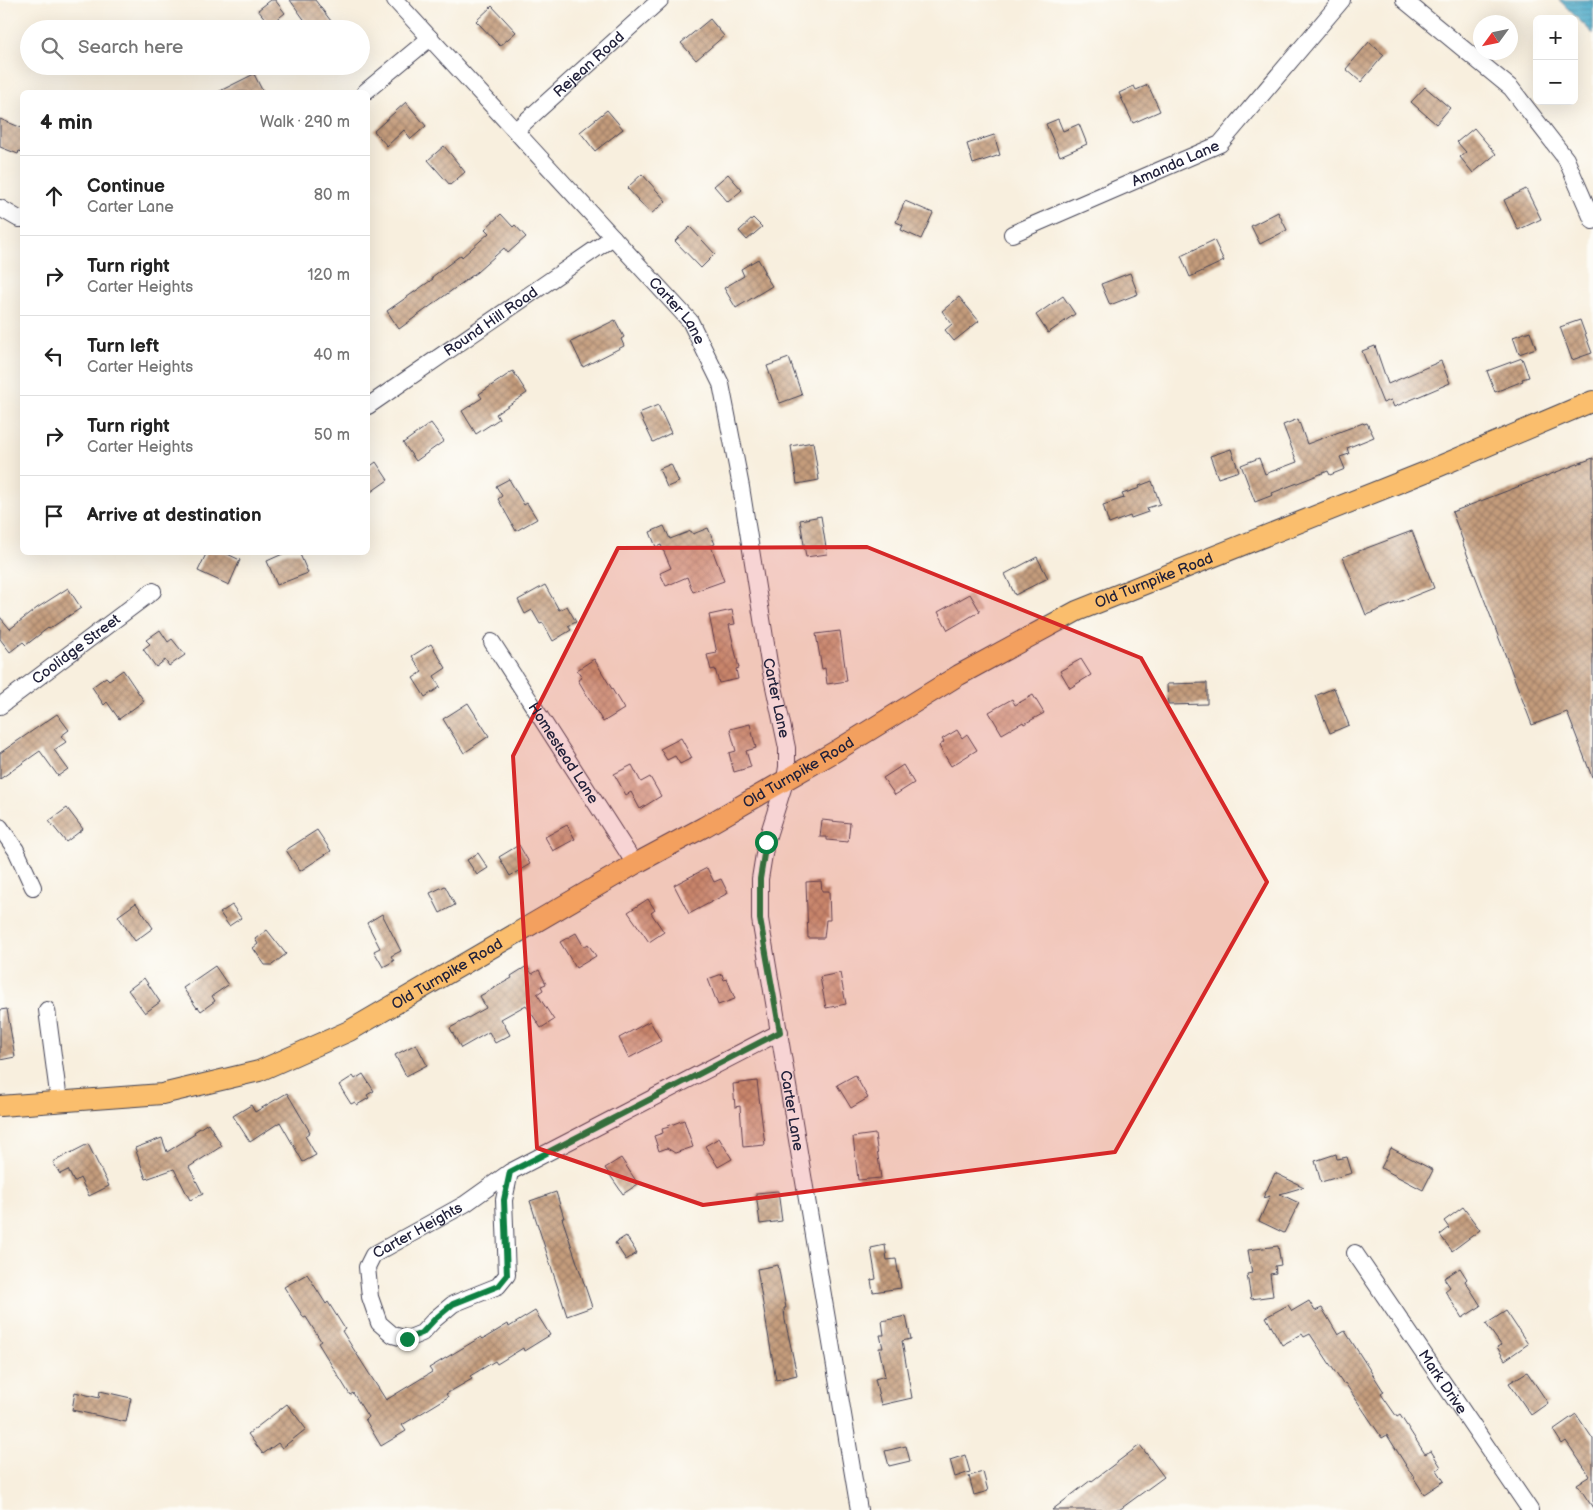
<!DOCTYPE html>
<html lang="en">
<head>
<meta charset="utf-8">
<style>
  :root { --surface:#fff; --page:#f6f6f6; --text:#222; --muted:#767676; --line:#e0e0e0 }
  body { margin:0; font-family:"Balsamiq Sans",sans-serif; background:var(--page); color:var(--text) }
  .controls { position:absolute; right:15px; top:15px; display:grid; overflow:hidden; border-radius:8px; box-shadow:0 5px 20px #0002 }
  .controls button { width:45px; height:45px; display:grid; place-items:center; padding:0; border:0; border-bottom:1px solid var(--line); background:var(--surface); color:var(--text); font:25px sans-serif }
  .compass { position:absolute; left:1473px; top:15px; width:45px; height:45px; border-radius:50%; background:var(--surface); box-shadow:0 5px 20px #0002; rotate:237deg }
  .stop { position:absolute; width:15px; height:15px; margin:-11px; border:4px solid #0b8043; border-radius:50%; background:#fff }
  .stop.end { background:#0b8043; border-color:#fff; box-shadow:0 1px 5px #0008 }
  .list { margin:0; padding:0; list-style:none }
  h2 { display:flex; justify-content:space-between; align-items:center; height:65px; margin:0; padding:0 20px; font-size:21px }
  h2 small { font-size:16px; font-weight:400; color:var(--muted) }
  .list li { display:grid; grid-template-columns:32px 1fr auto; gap:15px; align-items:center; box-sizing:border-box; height:80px; padding:0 20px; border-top:1px solid var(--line) }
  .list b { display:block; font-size:19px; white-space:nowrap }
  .list p { margin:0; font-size:16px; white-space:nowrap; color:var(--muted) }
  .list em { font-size:16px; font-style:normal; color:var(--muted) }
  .icon { flex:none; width:28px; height:28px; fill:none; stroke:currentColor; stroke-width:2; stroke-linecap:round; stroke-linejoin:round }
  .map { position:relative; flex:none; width:1593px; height:1510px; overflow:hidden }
  .search { position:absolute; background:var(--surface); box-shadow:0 5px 20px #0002; left:20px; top:20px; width:350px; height:55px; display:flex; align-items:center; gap:12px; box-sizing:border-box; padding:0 18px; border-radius:28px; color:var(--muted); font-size:19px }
  .panel { position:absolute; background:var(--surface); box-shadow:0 5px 20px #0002; left:20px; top:90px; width:350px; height:465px; border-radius:8px }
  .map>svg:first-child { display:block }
  .water { fill:url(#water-rules); stroke:#346581 }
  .building { fill:url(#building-cross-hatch) }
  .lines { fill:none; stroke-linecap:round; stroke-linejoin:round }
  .minor-casing { stroke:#424153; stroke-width:18 }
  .major-casing { stroke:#424153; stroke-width:22 }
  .minor { stroke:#fff; stroke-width:16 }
  .major { stroke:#fabe6d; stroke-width:20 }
  .route { stroke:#0b8043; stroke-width:6 }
  .marked { fill:#d62828; fill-opacity:0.2; stroke:#d62828; stroke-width:4; stroke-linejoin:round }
  .labels { text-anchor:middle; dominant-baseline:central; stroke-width:4; stroke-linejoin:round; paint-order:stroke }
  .street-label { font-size:15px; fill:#22223b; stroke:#fdfcf7 }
</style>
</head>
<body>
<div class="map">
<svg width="1593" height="1510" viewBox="0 0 1593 1510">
  <defs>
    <pattern id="water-rules" width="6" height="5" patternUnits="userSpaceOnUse" patternTransform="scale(1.25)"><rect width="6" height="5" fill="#47a8c7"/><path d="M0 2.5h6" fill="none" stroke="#3b88a3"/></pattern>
    <pattern id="building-cross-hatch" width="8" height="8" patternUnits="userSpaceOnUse" patternTransform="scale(1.25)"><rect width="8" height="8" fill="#c49c7c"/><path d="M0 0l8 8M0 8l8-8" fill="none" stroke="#9f7f67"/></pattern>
  </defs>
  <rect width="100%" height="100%" fill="#fdfcf7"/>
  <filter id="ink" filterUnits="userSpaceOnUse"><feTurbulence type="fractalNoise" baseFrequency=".02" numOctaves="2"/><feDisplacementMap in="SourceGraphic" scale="10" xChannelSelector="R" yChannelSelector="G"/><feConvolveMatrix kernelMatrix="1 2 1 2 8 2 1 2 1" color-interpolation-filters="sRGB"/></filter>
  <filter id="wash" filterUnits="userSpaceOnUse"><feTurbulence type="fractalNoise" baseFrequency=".0096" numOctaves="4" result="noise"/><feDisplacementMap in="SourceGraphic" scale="20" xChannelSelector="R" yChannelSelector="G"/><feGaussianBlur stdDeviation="1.12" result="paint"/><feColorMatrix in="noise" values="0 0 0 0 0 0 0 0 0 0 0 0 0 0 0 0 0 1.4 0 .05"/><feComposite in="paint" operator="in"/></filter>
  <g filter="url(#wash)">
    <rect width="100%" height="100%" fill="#f8efde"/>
    <path class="water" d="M1559 0H1593V34Z"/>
    <g id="blocks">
      <path class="building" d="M271 0H275L285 13 270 25 258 10Z
        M290 0H315L337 29H311Z
        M492 6 516 32 500 46 476 21Z
        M710 19 724 36 696 60 681 43Z
        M1369 42 1384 55 1361 82 1346 69Z
        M254 74 263 92H218Z
        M1148 85 1160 111 1133 123 1119 93 1134 86 1136 90Z
        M1425 87 1450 108 1436 124 1411 102Z
        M406 102 426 126 411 139 404 130 387 146 374 131Z
        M607 110 623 129 595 151 580 132Z
        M0 119 22 128V152L19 151 18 154 0 147Z
        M1058 119 1063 131 1079 124 1087 144 1060 156 1046 124Z
        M1474 128 1496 154 1473 173 1460 157 1466 152 1457 142Z
        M994 135 1000 155 973 164 967 144Z
        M444 146 465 172 450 185 428 160Z
        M642 174 666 201 651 214 627 188Z
        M728 174 742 190 728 202 714 186Z
        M1526 189 1541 219 1518 230 1504 200Z
        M905 201 933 213 921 239 901 230 903 225 896 222Z
        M1278 212 1287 230 1260 244 1251 226Z
        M501 214 513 227 515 225 526 237 508 253 504 248 477 272 399 329 387 311 433 279 432 277 461 255 462 257 489 233 485 229Z
        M753 218 762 227 747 240 739 231Z
        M690 227 715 254 701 268 675 241Z
        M1214 240 1224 261 1190 277 1181 256Z
        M758 259 765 271 763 272 772 286 736 308 724 288 744 276 741 269Z
        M1130 273 1138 294 1110 305 1101 284Z
        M1063 296 1075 314 1048 333 1036 315Z
        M959 297 979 321 954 341 945 330 952 324 942 311Z
        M615 320 624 337 621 339 624 346 583 367 571 342Z
        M1580 320 1592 353 1572 360 1560 327Z
        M1530 331 1536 348 1519 354 1513 337Z
        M1375 346 1388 384 1441 361 1450 383 1394 407 1391 400 1383 403 1362 351Z
        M789 358 802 395 780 403 767 366Z
        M1522 358 1529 377 1522 379 1523 381 1495 392 1487 371Z
        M513 371 527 393 496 414 499 419 476 434 462 411 482 398 479 394Z
        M658 405 671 433 653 442 639 413Z
        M1298 419 1307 444 1363 423 1364 424 1367 423 1374 437 1347 448 1349 454 1340 457 1345 469 1330 475 1328 471 1272 493 1273 495 1255 502 1241 465 1259 458 1265 474 1297 462 1283 425Z
        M431 423 444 441 416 461 403 443Z
        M813 442 819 480 797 484 791 446Z
        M1231 449 1239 471 1218 478 1210 456Z
        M1593 458V777H1592L1567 712 1532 725 1462 541H1463L1452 512Z
        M376 462 388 480 368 494V468Z
        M671 464 679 482 667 487 659 469Z
        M509 479 524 505 527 503 537 519 516 531 498 499 502 496 496 486Z
        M1152 481 1160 504 1147 508 1148 512 1131 518 1130 516 1109 524 1103 505 1124 498 1122 494 1140 488 1139 486Z
        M821 516 827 554 806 557 800 520Z
        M664 526 670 539 691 531 693 534 708 528 715 544 711 546 724 581 693 592 687 577 666 586 660 573 671 568 661 545 656 547 650 532Z
        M1412 531 1434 588 1366 615 1343 557Z
        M207 552H223L240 560 229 585 198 571Z
        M287 552H299L308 573 277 585 267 561Z
        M1037 557 1048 578 1015 595 1005 574Z
        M545 585 559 610 567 606 576 622 568 626 571 630 553 641 543 623 540 624 532 610 525 614 518 600Z
        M68 588 81 608 49 629 48 628 26 645 23 642 10 652 0 639V617L10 629 37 608Z
        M970 594 980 611 948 630 938 612Z
        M732 610 735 624 729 625 739 668 736 669 738 679 719 683 715 669 711 670 707 655 717 653 709 615Z
        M160 630 168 642 172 639 185 655 169 666 165 660 156 667 143 649 150 644 146 640Z
        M840 631 847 681 827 684 825 668 822 669 816 634Z
        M431 644 446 668 434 676 440 687 425 697 413 678 422 672 412 656Z
        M594 659 624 709 603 722 578 680 582 677 577 670Z
        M1081 659 1091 675 1070 688 1060 671Z
        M123 670 144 701 119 719 107 702 104 705 92 687 106 677 109 680Z
        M1207 683V704L1168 705 1167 684Z
        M1334 688 1349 725 1330 733 1315 696Z
        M1033 695 1044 713 1024 724 1023 722 1002 734 989 712 1012 699 1015 705Z
        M468 703 489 736 464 753 443 719Z
        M57 714 69 730 61 736 66 742 54 750 68 769 58 776 40 751 0 779V753Z
        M750 724 756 748 746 751 751 767 734 772 729 753 736 751 730 729Z
        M957 730 962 738 967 734 977 750 951 766 939 746 944 742 942 739Z
        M681 738 692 758 680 764 675 756 667 760 660 749Z
        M632 765 641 782 650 777 661 796 640 809 631 792 626 795 614 774Z
        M903 765 914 783 895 795 883 778Z
        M67 808 83 829 66 842 49 821Z
        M822 820 850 823 848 842 827 840V837H820Z
        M567 825 575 839 553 851 545 837Z
        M317 830 331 851 300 871 286 850Z
        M519 845 530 864 510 876 499 857Z
        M478 853 488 868 477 875 467 860Z
        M707 868 714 882 721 879 728 893 689 914 674 885Z
        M821 881 822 891H829L830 920H826L824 938H808L806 882Z
        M445 886 455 905 440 913 430 893Z
        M648 899 655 910 651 913 664 932 649 942 628 912Z
        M136 903 153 928 135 941 118 916Z
        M232 905 241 918 229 926 220 913Z
        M382 914 401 951 391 956 394 961 383 967 374 951 380 948 367 923Z
        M267 930 286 954 272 965H265L253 948 258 944 255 939Z
        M576 933 584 947 588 944 596 956 576 968 560 942Z
        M215 966 228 985 212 996 215 1001 201 1011 198 1007 197 1008 183 988Z
        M527 966 532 974 539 970 546 984 541 986 543 990 537 994 554 1020 541 1028 526 1005 501 1019 510 1035 495 1043 489 1032 461 1048 450 1028 486 1008 480 996 512 978 511 976Z
        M840 973 846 1004 826 1008 820 977Z
        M722 974 724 980 727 979 735 999 718 1005 708 979Z
        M144 978 160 1002 145 1013 128 990Z
        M7 1009 15 1057 0 1060V1010Z
        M650 1021 661 1041 629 1058 619 1038Z
        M416 1044 427 1065 406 1076 395 1055Z
        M363 1074 374 1091 367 1095 369 1098 357 1105 355 1102 351 1104 339 1085 353 1076 355 1079Z
        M855 1075 868 1098 851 1108 837 1085Z
        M757 1081 765 1145 743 1147 740 1106 735 1107 733 1084Z
        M287 1093 310 1132 305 1136 316 1155 303 1162 280 1122 250 1142 233 1116 251 1105 255 1112Z
        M684 1120 693 1147 675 1153 667 1148 659 1151 654 1136 663 1133 662 1129 669 1127 668 1126Z
        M208 1123 222 1146 189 1167 203 1194 190 1200 174 1169 146 1179 135 1148 162 1138 167 1152 195 1134 194 1132Z
        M875 1134 881 1178 858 1180 853 1137Z
        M719 1138 732 1159 718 1167 705 1146Z
        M88 1144 109 1186 89 1196 80 1178 74 1182 68 1170 60 1174 53 1162Z
        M1391 1148 1433 1170 1423 1190 1381 1168Z
        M1336 1154 1337 1159 1347 1157 1352 1173 1321 1182 1315 1161Z
        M621 1158 638 1184 623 1194 605 1168Z
        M1275 1173 1304 1187 1280 1194 1299 1203 1284 1233 1259 1221 1270 1196 1263 1198Z
        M778 1191 782 1221 760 1224 756 1193Z
        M556 1192 564 1218H562L592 1307 567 1316 530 1201Z
        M1463 1207 1480 1230 1452 1251 1440 1235 1449 1228 1444 1221Z
        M626 1236 637 1253 626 1260 615 1243Z
        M885 1245 887 1260 896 1259 901 1288 873 1292 871 1280 876 1279 871 1248Z
        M1278 1246 1281 1265 1275 1266 1276 1273 1270 1274 1273 1296 1251 1299 1247 1274 1252 1273 1248 1250Z
        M778 1265 786 1308H784L785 1320 797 1375 776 1380 757 1269Z
        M1460 1268 1467 1279 1465 1281 1481 1306 1462 1318 1445 1291 1450 1287 1444 1278Z
        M307 1274 326 1304 328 1302 345 1329 342 1331 386 1400 432 1372 429 1368 481 1337 483 1339 508 1324 509 1327 535 1311 550 1335 524 1351 523 1348 497 1364 495 1361 470 1376 472 1379 446 1394 448 1397 402 1425 406 1431 381 1446 365 1419 368 1417 353 1393 350 1395 318 1343 321 1341 306 1317 304 1318 284 1287Z
        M1309 1301 1315 1311 1322 1308 1338 1335 1345 1331 1384 1392 1381 1394 1397 1417 1400 1415 1425 1454 1431 1451 1441 1467 1437 1470 1444 1481 1424 1494 1387 1435 1382 1438 1345 1383 1343 1384 1310 1334 1304 1337 1302 1334 1282 1345 1266 1317 1288 1305 1292 1311Z
        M1506 1311 1528 1344 1505 1360 1497 1347 1501 1345 1486 1324Z
        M906 1316 911 1339 902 1341 912 1398 881 1405 875 1379 885 1376 879 1348H883L880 1335H884L882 1321Z
        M1527 1372 1548 1403 1531 1415 1509 1383Z
        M100 1391 131 1398 126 1422 72 1410 75 1392 99 1398Z
        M287 1404 306 1429 282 1448 278 1443 263 1454 248 1434Z
        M1576 1414 1593 1439V1508L1577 1484 1590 1476 1566 1441 1562 1444 1553 1430Z
        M1140 1445 1164 1477 1119 1510H1052L1091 1480 1092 1481Z
        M906 1446 910 1461 889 1466 885 1451Z
        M965 1455 970 1472 955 1477 950 1460Z
        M983 1472 988 1491 974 1495 969 1476Z"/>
    </g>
  </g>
  <g filter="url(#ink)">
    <use href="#blocks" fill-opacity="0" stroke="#424153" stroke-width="1"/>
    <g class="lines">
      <g class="minor-casing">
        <g id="minor">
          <path id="s1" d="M395 0 690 321 721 384 741 487 769 663 787 748V767L784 785 766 842 760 879V919L859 1510"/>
          <path d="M1404 0 1511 88 1566 159 1593 221"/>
          <path d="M365 92 430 38"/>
          <path id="s2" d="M516 130 660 0"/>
          <path d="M0 208 19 219H22"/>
          <path id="s3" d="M1012 234 1220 144 1342 0"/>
          <path id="s4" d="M368 406 613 237"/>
          <path id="s5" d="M492 642 635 864"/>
          <path id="s6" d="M0 706 153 591"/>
          <path d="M0 827 16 850 33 887"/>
          <path d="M47 1010 59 1101"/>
          <path id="s7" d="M510 1172 504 1200 507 1275 498 1286 453 1304 435 1319 422 1333 407 1339 393 1335 379 1323 370 1297 367 1267 373 1255 465 1204 510 1172 780 1032"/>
          <path id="s8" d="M1355 1253 1530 1510"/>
        </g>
      </g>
      <g class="major-casing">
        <g id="major">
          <path id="s9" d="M0 1106 162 1094 259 1071 349 1031 635 864 704 827 836 751 959 675 1077 611 1428 471 1593 401"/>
        </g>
      </g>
      <use href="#minor" class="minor"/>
      <use href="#major" class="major"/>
    </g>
  </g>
  <g class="lines" filter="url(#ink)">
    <path class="route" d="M407 1339 422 1333 435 1319 453 1304 498 1286 507 1275 504 1200 510 1172 780 1032 760 919V879L766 842"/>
  </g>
  <path class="marked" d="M867 547 1141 658 1267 882 1115 1152 703 1205 537 1148 513 756 618 548Z"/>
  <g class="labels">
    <g class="street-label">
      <text stroke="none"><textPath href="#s2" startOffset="98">Rejean Road</textPath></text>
      <text stroke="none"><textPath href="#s3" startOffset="178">Amanda Lane</textPath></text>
      <text stroke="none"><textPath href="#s1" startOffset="420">Carter Lane</textPath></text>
      <text stroke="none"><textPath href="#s4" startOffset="149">Round Hill Road</textPath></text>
      <text stroke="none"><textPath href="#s9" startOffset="1284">Old Turnpike Road</textPath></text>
      <text stroke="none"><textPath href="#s6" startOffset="95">Coolidge Street</textPath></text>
      <text stroke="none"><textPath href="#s1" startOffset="825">Carter Lane</textPath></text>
      <text stroke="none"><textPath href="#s5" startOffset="132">Homestead Lane</textPath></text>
      <text stroke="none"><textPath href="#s9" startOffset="879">Old Turnpike Road</textPath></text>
      <text stroke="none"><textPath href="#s9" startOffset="474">Old Turnpike Road</textPath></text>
      <text stroke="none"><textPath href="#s1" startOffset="1245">Carter Lane</textPath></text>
      <text stroke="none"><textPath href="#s7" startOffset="380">Carter Heights</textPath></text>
      <text stroke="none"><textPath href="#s8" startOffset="156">Mark Drive</textPath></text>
    </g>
  </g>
</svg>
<div class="controls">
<button>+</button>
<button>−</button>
</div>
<svg class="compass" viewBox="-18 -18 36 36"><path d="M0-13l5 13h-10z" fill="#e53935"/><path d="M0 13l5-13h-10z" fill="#767676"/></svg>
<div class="stop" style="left:766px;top:842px"></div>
<div class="stop end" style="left:407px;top:1339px"></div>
<div class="search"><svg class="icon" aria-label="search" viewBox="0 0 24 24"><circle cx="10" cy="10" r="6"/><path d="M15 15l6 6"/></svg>Search here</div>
<section class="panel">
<h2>4 min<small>Walk · 290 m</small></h2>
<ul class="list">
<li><svg class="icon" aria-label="ahead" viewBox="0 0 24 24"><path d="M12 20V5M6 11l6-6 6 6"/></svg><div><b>Continue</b><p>Carter Lane</p></div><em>80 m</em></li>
<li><svg class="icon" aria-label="right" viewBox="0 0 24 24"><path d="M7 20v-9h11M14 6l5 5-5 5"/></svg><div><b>Turn right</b><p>Carter Heights</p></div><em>120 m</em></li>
<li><svg class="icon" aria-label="left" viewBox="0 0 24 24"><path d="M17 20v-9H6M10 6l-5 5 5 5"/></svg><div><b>Turn left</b><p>Carter Heights</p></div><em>40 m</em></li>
<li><svg class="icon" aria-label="right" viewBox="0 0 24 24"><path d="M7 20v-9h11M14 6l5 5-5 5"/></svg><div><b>Turn right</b><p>Carter Heights</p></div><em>50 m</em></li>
<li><svg class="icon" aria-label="arrive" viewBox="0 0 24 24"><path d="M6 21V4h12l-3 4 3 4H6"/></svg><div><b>Arrive at destination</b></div></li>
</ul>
</section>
</div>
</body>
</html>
